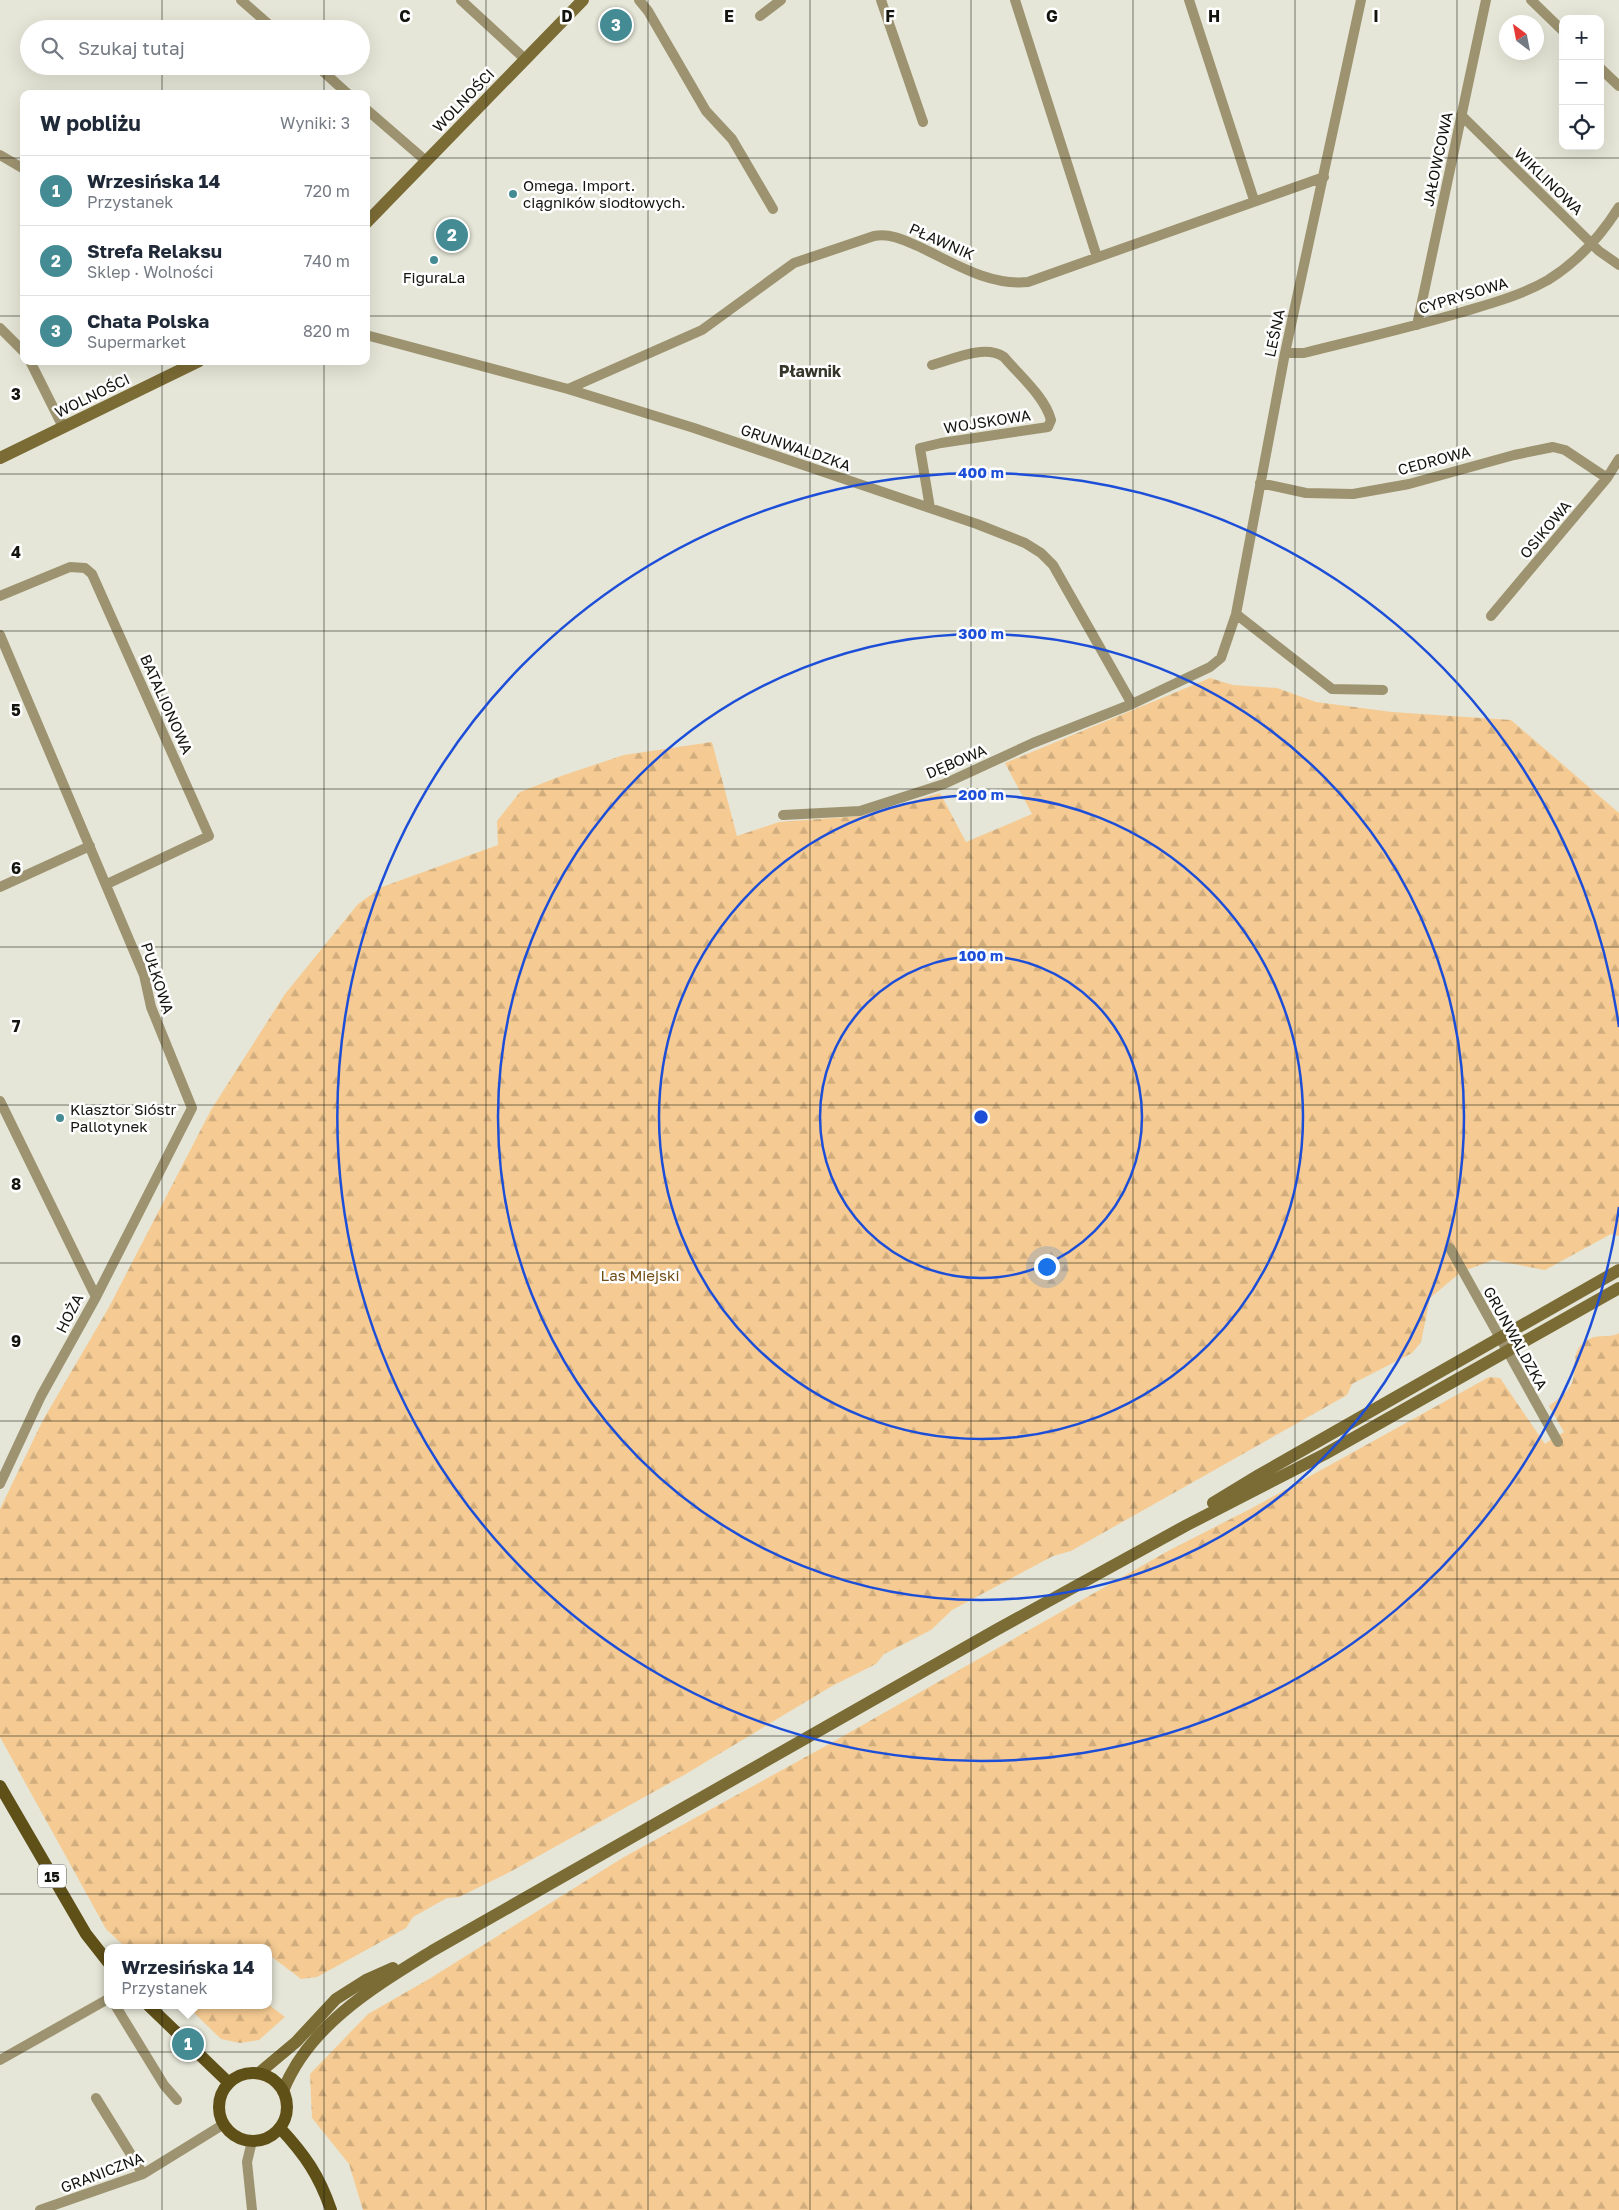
<!DOCTYPE html>
<html lang="pl">
<head>
<meta charset="utf-8">
<style>
  :root { --surface:#fff; --page:#f2f2f3; --text:#1f2937; --muted:#747a83; --line:#e0e1e3; --accent:#448b94 }
  body { margin:0; font-family:"Golos Text",sans-serif; background:var(--page); color:var(--text) }
  .controls { position:absolute; right:15px; top:15px; display:grid; overflow:hidden; border-radius:10px; box-shadow:0 5px 20px #0002 }
  .controls button { width:45px; height:45px; display:grid; place-items:center; padding:0; border:0; border-bottom:1px solid var(--line); background:var(--surface); color:var(--text); font:25px sans-serif }
  .compass { position:absolute; left:1499px; top:15px; width:45px; height:45px; border-radius:50%; background:var(--surface); box-shadow:0 5px 20px #0002; rotate:328deg }
  .you { position:absolute; left:1046px; top:1266px; width:18px; height:18px; margin:-12px; border:4px solid #fff; border-radius:50%; background:#1a73e8; box-shadow:0 0 0 8px #1a73e833 }
  .badge { display:grid; place-items:center; width:32px; height:32px; border-radius:50%; background:var(--accent); color:#fff; font-size:16px; font-weight:700 }
  .pin { position:absolute; translate:-50% -50%; border:2px solid #fff; box-shadow:0 1px 5px #0006 }
  .popup { position:absolute; left:104px; top:1944px; width:168px; height:65px; box-sizing:border-box; display:grid; place-content:center; border-radius:10px; background:var(--surface); filter:drop-shadow(0 1px 4px #0005); font-size:16px; white-space:nowrap; color:var(--muted) }
  .popup b { font-size:19px; color:var(--text) }
  .popup::after { content:''; position:absolute; left:50%; top:100%; margin-left:-10px; border:10px solid transparent; border-top-color:var(--surface) }
  .list { margin:0; padding:0; list-style:none }
  h2 { display:flex; justify-content:space-between; align-items:center; height:65px; margin:0; padding:0 20px; font-size:21px }
  h2 small { font-size:16px; font-weight:400; color:var(--muted) }
  .list li { display:grid; grid-template-columns:32px 1fr auto; gap:15px; align-items:center; box-sizing:border-box; height:70px; padding:0 20px; border-top:1px solid var(--line) }
  .list b { display:block; font-size:19px; white-space:nowrap }
  .list p { margin:0; font-size:16px; white-space:nowrap; color:var(--muted) }
  .list em { font-size:16px; font-style:normal; color:var(--muted) }
  .icon { flex:none; width:28px; height:28px; fill:none; stroke:currentColor; stroke-width:2; stroke-linecap:round; stroke-linejoin:round }
  .map { position:relative; flex:none; width:1619px; height:2210px; overflow:hidden }
  .search { position:absolute; background:var(--surface); box-shadow:0 5px 20px #0002; left:20px; top:20px; width:350px; height:55px; display:flex; align-items:center; gap:12px; box-sizing:border-box; padding:0 18px; border-radius:28px; color:var(--muted); font-size:19px }
  .panel { position:absolute; background:var(--surface); box-shadow:0 5px 20px #0002; left:20px; top:90px; width:350px; height:275px; border-radius:10px }
  .map>svg:first-child { display:block }
  .forest { fill:url(#forest-firs) }
  .lines { fill:none; stroke-linecap:round; stroke-linejoin:round }
  .street { stroke:#9d9370; stroke-width:10 }
  .secondary { stroke:#7b6b35; stroke-width:12 }
  .primary { stroke:#5f5018; stroke-width:12 }
  .grid { fill:none; stroke:#14150f; stroke-width:1; stroke-opacity:0.55 }
  .ring { fill:none; stroke:#1d4ed8; stroke-width:2.5 }
  .poi-dot { fill:#448b94; stroke:#fff; stroke-width:2 }
  .labels { text-anchor:middle; dominant-baseline:central; stroke-width:5; stroke-linejoin:round; paint-order:stroke }
  .shield { fill:#fff; stroke:#5a5b57; stroke-width:1 }
  .shield-label { font-size:14px; font-weight:bold; fill:#14150f }
  .street-label { font-size:15px; fill:#14150f; stroke:#fff }
  .poi-label { font-size:15px; fill:#14150f; stroke:#fff; text-anchor:start }
  .park-label { font-size:15px; fill:#724f16; stroke:#fff }
  .neighbourhood-label { font-size:16px; font-weight:bold; fill:#36372a; stroke:#fff }
  .grid-label { font-size:16px; text-anchor:middle; font-weight:bold; fill:#14150f; stroke:#fff; stroke-width:5; stroke-linejoin:round; paint-order:stroke }
  .centre { fill:#1d4ed8; stroke:#fff; stroke-width:2.5 }
  .ring-label { font-size:15px; text-anchor:middle; font-weight:bold; fill:#1d4ed8; stroke:#fff; stroke-width:5; stroke-linejoin:round; paint-order:stroke }
</style>
</head>
<body>
<div class="map">
<svg width="1619" height="2210" viewBox="0 0 1619 2210">
  <defs>
    <pattern id="forest-firs" width="22" height="20" patternUnits="userSpaceOnUse" patternTransform="scale(1.25)"><rect width="22" height="20" fill="#f5cb93"/><path d="M5 1l3.5 6h-7zM16 11l3.5 6h-7z" fill="#d1ad7e"/></pattern>
  </defs>
  <rect width="100%" height="100%" fill="#e5e6d7"/>
  <path class="forest" d="M1210 678 1233 685 1277 688 1316 702 1392 712 1511 720 1619 813V1236L1611 1234 1545 1270 1493 1260 1461 1272 1554 1438 1564 1432 1549 1406C1558 1399 1570 1391 1573 1380 1576 1368 1572 1352 1583 1343 1598 1331 1606 1340 1619 1333V2210H363L349 2164 312 2118 310 2074 368 2014 429 1979 624 1857 831 1743 1168 1551 1254 1507 1489 1377 1500 1378 1545 1444 1553 1438 1461 1272 1430 1298 1421 1342 1412 1353 1352 1384 1347 1395 1071 1551 1053 1556 952 1610 931 1630 884 1654 876 1664 832 1686 684 1775 506 1874 459 1897 447 1898 413 1917 406 1928 317 1977 301 1979 268 1954V1948H126L106 1929 0 1737V1509L43 1420 108 1309 211 1110 285 994 358 904 382 887 498 845 497 821 520 792 561 776 624 755 712 742 737 836 779 822 861 816 940 793 966 842 1032 814 1005 763Z
    M268 2004 285 2017 259 2040 240 2043 221 2039 186 2005Z"/>
  <g class="lines">
    <path class="street" d="M241 0 274 29
      M461 0 525 59
      M639 0 648 11 706 111 732 139 773 209
      M881 0 923 122
      M1015 0 1097 257
      M1189 0 1254 200
      M1531 0 1563 31
      M760 16 781 0
      M317 66 348 94
      M1600 68 1619 86
      M366 109 426 161
      M1461 115 1599 251 1619 265
      M0 155 24 169
      M1417 325 1486 0
      M0 328 24 352
      M366 335 568 389 694 428 977 524 1025 543 1041 553 1053 565 1132 704
      M1285 353H1304C1356 340 1408 328 1459 313 1489 304 1520 296 1548 280 1577 262 1601 236 1619 207
      M30 361 63 427
      M568 389 702 330 794 263 874 236C892 233 906 241 922 248 955 264 990 286 1028 282L1324 177
      M1260 483 1306 493 1353 494 1409 484 1514 455 1553 447 1565 450 1607 478
      M930 508 920 448 941 443 1048 427 1051 420C1045 397 1020 376 1004 357 984 344 954 359 932 365
      M0 596 70 567 85 568 92 574 209 836 107 884
      M1236 614 1332 689 1383 690
      M1491 616 1607 478 1619 459
      M0 635 144 975 151 1007 192 1108 96 1297 41 1396 0 1484
      M783 815 860 811 944 784 1033 743 1132 704 1210 667 1221 658 1236 614 1285 353 1361 0
      M0 887 90 846
      M0 1101 96 1297
      M1450 1248 1558 1442
      M115 2005 164 2085 177 2100
      M0 2060 108 1999
      M96 2098 143 2174
      M252 2141 247 2162 252 2210
      M40 2210 143 2174 224 2124"/>
    <path class="secondary" d="M366 223 583 0
      M0 458 199 361
      M1213 1503 1259 1475 1619 1270
      M259 2073 296 2042 336 1999 366 1980 393 1968
      M283 2091C309 2025 374 1987 432 1951L996 1630 1187 1525 1325 1454 1619 1288"/>
    <path class="primary" d="M0 1786 86 1934 108 1962
      M148 2005 229 2083
      M219 2107a34 34 0 1 1 68 0a34 34 0 1 1-68 0Z
      M280 2128C305 2155 319 2175 331 2210"/>
  </g>
  <path class="grid" d="M162 0V29M324 0V29M486 0V2210M648 0V2210M810 0V2210M971 0V2210M1133 0V2210M1295 0V2210M1457 0V2210M162 66V94M324 66V94M0 158H24M366 158H1619M0 316H24M366 316H1619M162 361V2210M324 361V2210M0 474H1619M0 631H1619M0 789H1619M0 947H1619M0 1105H1619M0 1263H1619M0 1421H1619M0 1579H1619M0 1736H1619M0 1894H1619M0 2052H1619"/>
  <g class="ring">
    <circle cx="981" cy="1117" r="161"/>
    <circle cx="981" cy="1117" r="322"/>
    <circle cx="981" cy="1117" r="483"/>
    <path d="M1619 1207A644 644 0 1 1 1619 1027"/>
  </g>
  <g class="poi-dot">
    <circle cx="513" cy="194" r="5"/>
    <circle cx="434" cy="260" r="5"/>
    <circle cx="60" cy="1118" r="5"/>
  </g>
  <g class="labels">
    <rect class="shield" x="38" y="1864.5" width="28" height="23" rx="4"/>
    <g class="shield-label">
      <text x="52" y="1876">15</text>
    </g>
    <g class="street-label">
      <text transform="translate(463 100) rotate(-46)">WOLNOŚCI</text>
      <text transform="translate(1437 159) rotate(-78)">JAŁOWCOWA</text>
      <text transform="translate(1549 181) rotate(44)">WIKLINOWA</text>
      <text transform="translate(942 241) rotate(24)">PŁAWNIK</text>
      <text transform="translate(1463 295) rotate(-17)">CYPRYSOWA</text>
      <text transform="translate(1274 333) rotate(-78)">LEŚNA</text>
      <text transform="translate(92 395) rotate(-26)">WOLNOŚCI</text>
      <text transform="translate(987 421) rotate(-9)">WOJSKOWA</text>
      <text transform="translate(796 447) rotate(19)">GRUNWALDZKA</text>
      <text transform="translate(1434 460) rotate(-15)">CEDROWA</text>
      <text transform="translate(1545 529) rotate(-50)">OSIKOWA</text>
      <text transform="translate(167 704) rotate(66)">BATALIONOWA</text>
      <text transform="translate(956 761) rotate(-23)">DĘBOWA</text>
      <text transform="translate(158 978) rotate(72)">PUŁKOWA</text>
      <text transform="translate(69 1313) rotate(-63)">HOŻA</text>
      <text transform="translate(1516 1338) rotate(61)">GRUNWALDZKA</text>
      <text transform="translate(102 2172) rotate(-21)">GRANICZNA</text>
    </g>
    <g class="poi-label">
      <text x="523" y="185">Omega. Import.<tspan x="523" dy="17">ciągników siodłowych.</tspan></text>
      <text x="434" y="277" text-anchor="middle">FiguraLa</text>
      <text x="70" y="1109">Klasztor Sióstr<tspan x="70" dy="17">Pallotynek</tspan></text>
    </g>
    <g class="park-label">
      <text x="640" y="1275">Las Miejski</text>
    </g>
    <g class="neighbourhood-label">
      <text x="810" y="371">Pławnik</text>
    </g>
  </g>
  <g class="grid-label">
    <text x="405" y="22">C</text>
    <text x="567" y="22">D</text>
    <text x="729" y="22">E</text>
    <text x="890" y="22">F</text>
    <text x="1052" y="22">G</text>
    <text x="1214" y="22">H</text>
    <text x="1376" y="22">I</text>
    <text x="16" y="400">3</text>
    <text x="16" y="558">4</text>
    <text x="16" y="716">5</text>
    <text x="16" y="874">6</text>
    <text x="16" y="1032">7</text>
    <text x="16" y="1190">8</text>
    <text x="16" y="1347">9</text>
  </g>
  <circle cx="981" cy="1117" r="8" class="centre"/>
  <g class="ring-label">
    <text x="981" y="478">400 m</text>
    <text x="981" y="639">300 m</text>
    <text x="981" y="800">200 m</text>
    <text x="981" y="961">100 m</text>
  </g>
</svg>
<div class="controls">
<button>+</button>
<button>−</button>
<button><svg class="icon" aria-label="locate" viewBox="0 0 24 24"><circle cx="12" cy="12" r="6"/><path d="M12 2v4M12 18v4M2 12h4M18 12h4"/></svg></button>
</div>
<svg class="compass" viewBox="-18 -18 36 36"><path d="M0-13l5 13h-10z" fill="#e53935"/><path d="M0 13l5-13h-10z" fill="#747a83"/></svg>
<div class="you"></div>
<div class="pin badge" style="left:188px;top:2044px">1</div>
<div class="popup"><b>Wrzesińska 14</b>Przystanek</div>
<div class="pin badge" style="left:452px;top:235px">2</div>
<div class="pin badge" style="left:616px;top:25px">3</div>
<div class="search"><svg class="icon" aria-label="search" viewBox="0 0 24 24"><circle cx="10" cy="10" r="6"/><path d="M15 15l6 6"/></svg>Szukaj tutaj</div>
<section class="panel">
<h2>W pobliżu<small>Wyniki: 3</small></h2>
<ul class="list">
<li><span class="badge">1</span><div><b>Wrzesińska 14</b><p>Przystanek</p></div><em>720 m</em></li>
<li><span class="badge">2</span><div><b>Strefa Relaksu</b><p>Sklep · Wolności</p></div><em>740 m</em></li>
<li><span class="badge">3</span><div><b>Chata Polska</b><p>Supermarket</p></div><em>820 m</em></li>
</ul>
</section>
</div>
</body>
</html>
